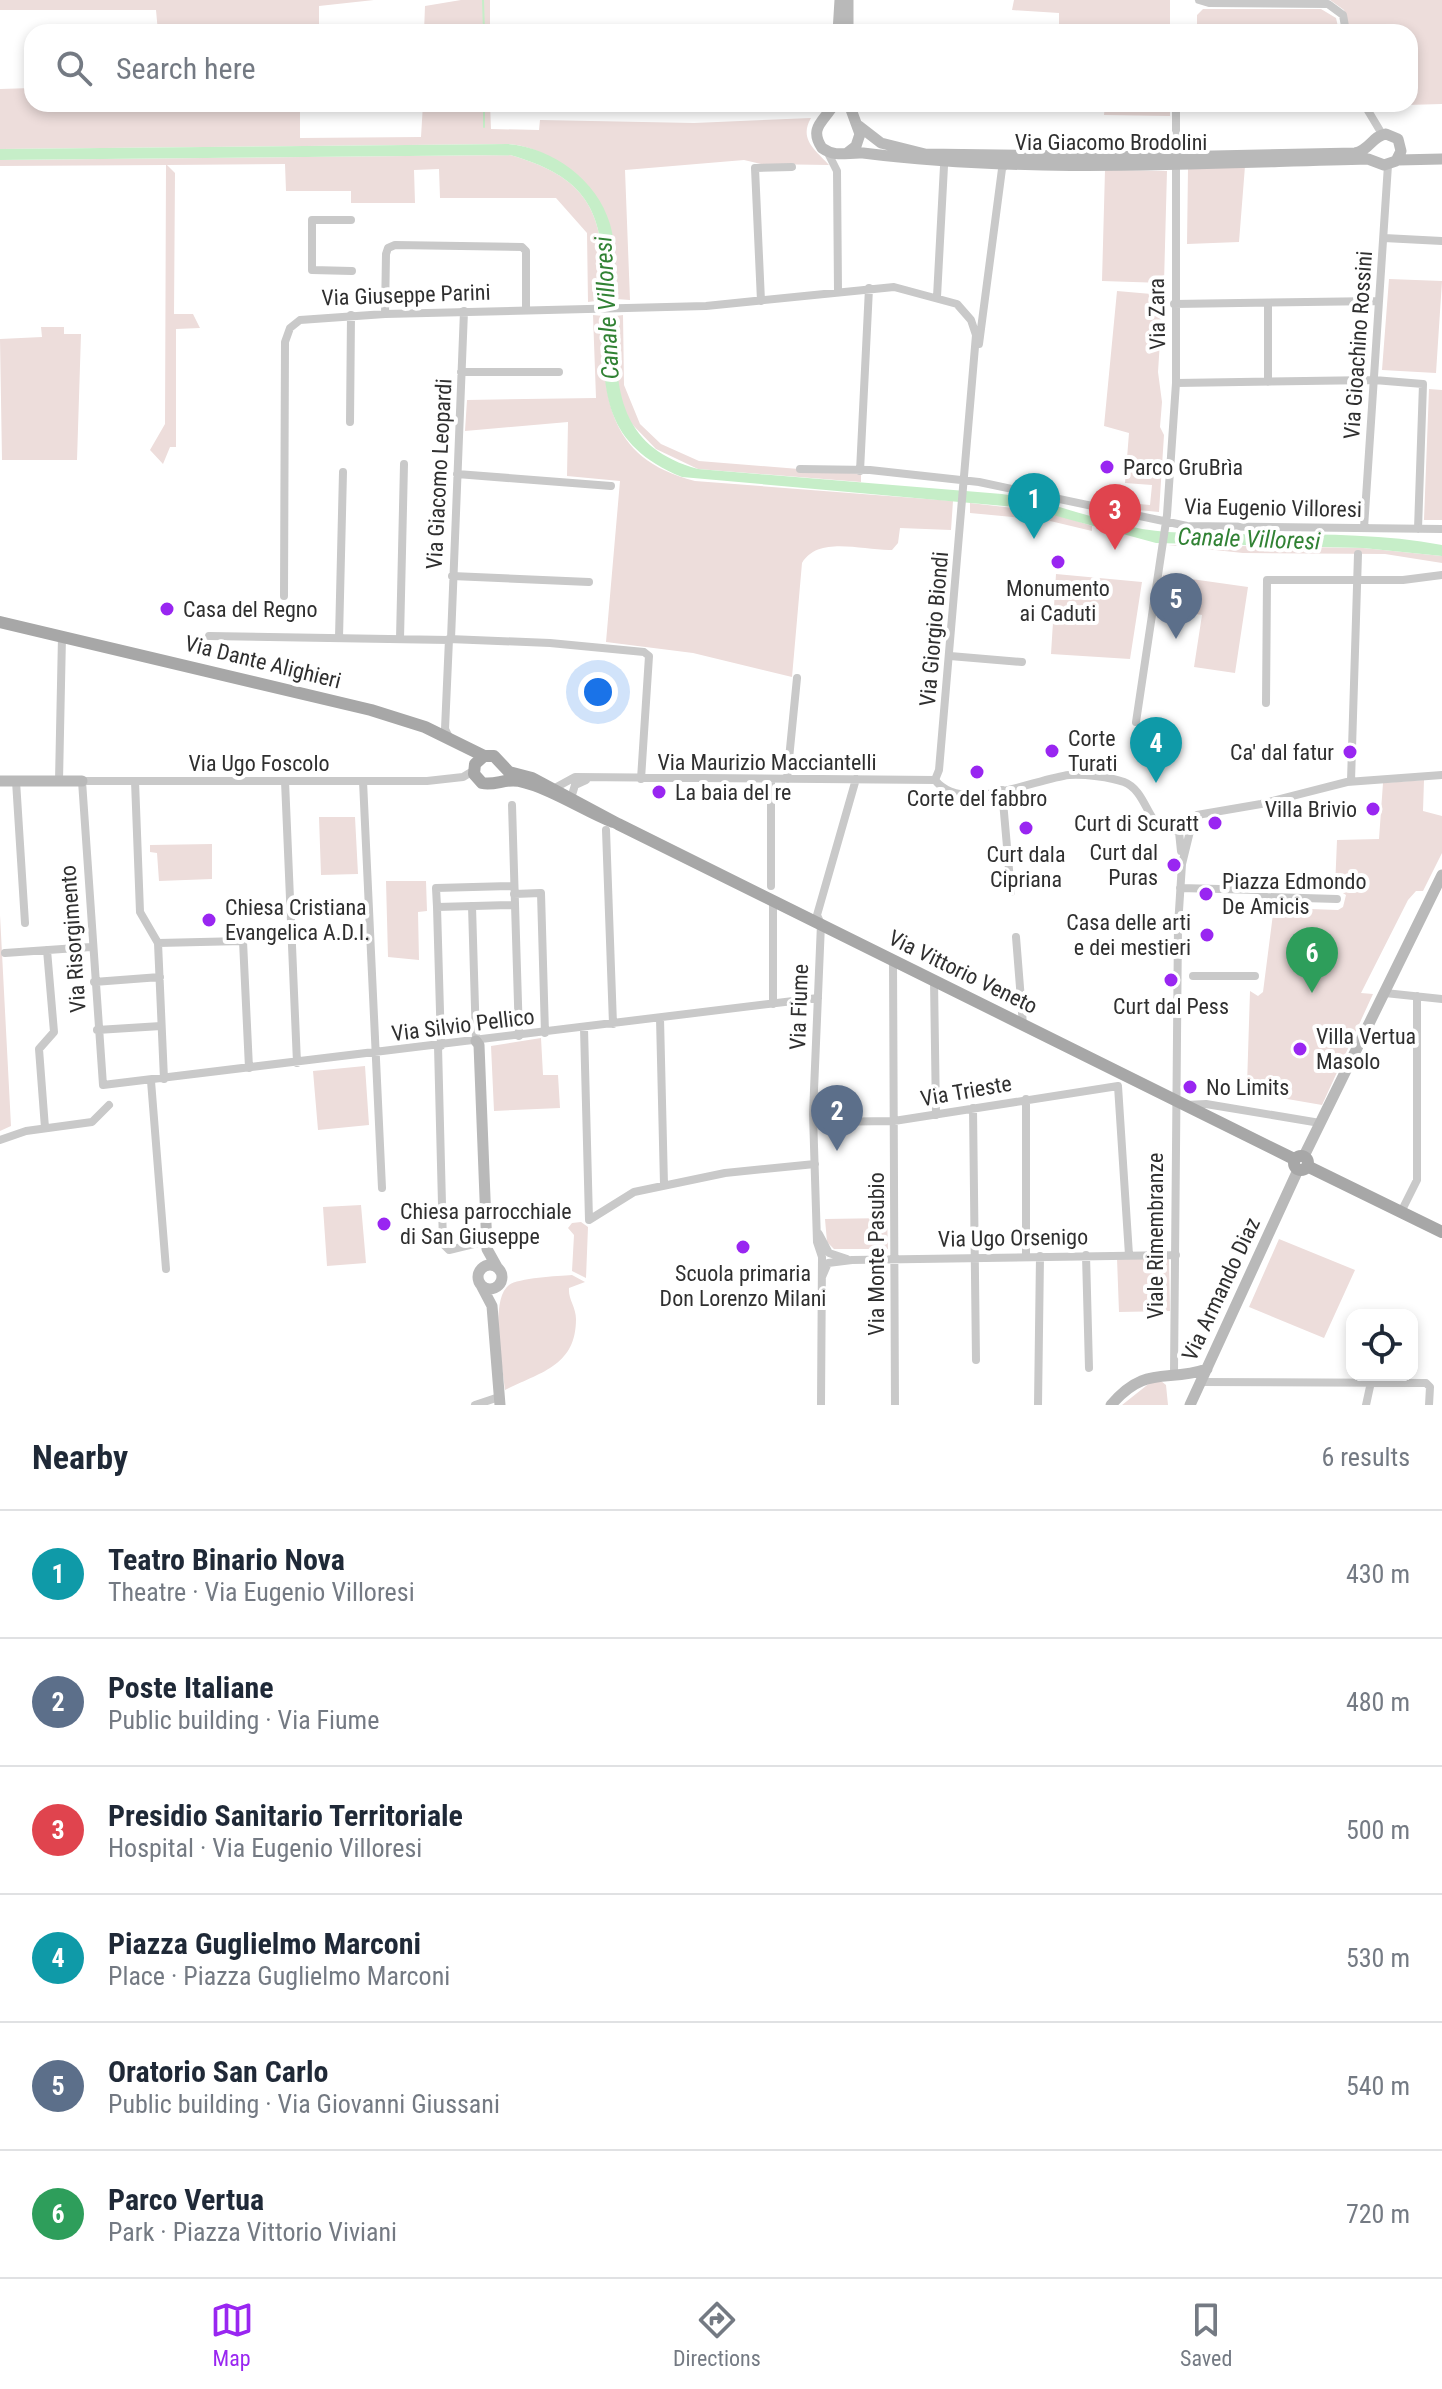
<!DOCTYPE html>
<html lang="en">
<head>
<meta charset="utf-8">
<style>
  :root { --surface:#fff; --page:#f2f2f3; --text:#1f2937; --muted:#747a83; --line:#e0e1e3; --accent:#9926f1 }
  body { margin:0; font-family:"Roboto Condensed",sans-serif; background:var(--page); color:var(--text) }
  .controls { position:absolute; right:24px; bottom:24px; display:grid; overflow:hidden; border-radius:16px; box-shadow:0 4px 12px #0003 }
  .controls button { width:72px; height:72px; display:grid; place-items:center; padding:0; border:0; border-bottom:2px solid var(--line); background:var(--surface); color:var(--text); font:40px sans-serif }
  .you { position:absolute; left:598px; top:692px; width:28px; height:28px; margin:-20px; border:6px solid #fff; border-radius:50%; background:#1a73e8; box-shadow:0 0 0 12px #1a73e833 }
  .badge { display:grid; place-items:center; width:52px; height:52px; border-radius:50%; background:var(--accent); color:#fff; font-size:26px; font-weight:700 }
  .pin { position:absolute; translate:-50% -66px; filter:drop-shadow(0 2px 4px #0008) }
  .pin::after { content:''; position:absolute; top:42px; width:28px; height:24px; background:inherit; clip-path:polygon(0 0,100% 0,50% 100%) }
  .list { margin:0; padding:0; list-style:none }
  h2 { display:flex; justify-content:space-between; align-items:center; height:104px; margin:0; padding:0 32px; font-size:34px }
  h2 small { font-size:26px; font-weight:400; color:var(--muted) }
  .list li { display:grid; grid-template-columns:52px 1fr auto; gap:24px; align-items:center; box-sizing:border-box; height:128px; padding:0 32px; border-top:2px solid var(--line) }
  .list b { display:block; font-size:30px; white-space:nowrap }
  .list p { margin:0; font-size:26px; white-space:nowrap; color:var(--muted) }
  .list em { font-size:26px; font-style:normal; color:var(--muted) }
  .icon { flex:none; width:44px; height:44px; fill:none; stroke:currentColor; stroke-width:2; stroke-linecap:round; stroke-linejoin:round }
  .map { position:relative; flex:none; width:1442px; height:1405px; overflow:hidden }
  .search { position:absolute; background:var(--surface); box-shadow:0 4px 12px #0003; left:24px; right:24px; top:24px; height:88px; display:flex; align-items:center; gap:20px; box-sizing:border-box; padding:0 28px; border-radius:24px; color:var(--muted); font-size:30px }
  .sheet { height:872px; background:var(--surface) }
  nav { display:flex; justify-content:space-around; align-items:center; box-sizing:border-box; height:112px; border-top:2px solid var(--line); background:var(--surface); font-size:22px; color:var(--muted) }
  nav a { display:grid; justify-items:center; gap:4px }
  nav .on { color:var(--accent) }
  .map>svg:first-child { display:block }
  .green { fill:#eddddb }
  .water { fill:#c6eec8 }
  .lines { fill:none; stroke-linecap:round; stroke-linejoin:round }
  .stream { stroke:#c6eec8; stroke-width:2 }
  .street { stroke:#c9c9c9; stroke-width:8 }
  .secondary { stroke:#b9b9b9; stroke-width:11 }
  .primary { stroke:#a7a7a7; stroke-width:12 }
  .poi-dot { fill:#9926f1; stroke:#fff; stroke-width:3 }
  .labels { text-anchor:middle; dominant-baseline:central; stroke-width:8; stroke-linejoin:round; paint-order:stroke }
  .street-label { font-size:22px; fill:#2f2f2f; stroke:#fff }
  .poi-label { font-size:22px; fill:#2f2f2f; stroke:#fff; text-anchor:start }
  .water-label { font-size:24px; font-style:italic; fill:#318234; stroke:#fff }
</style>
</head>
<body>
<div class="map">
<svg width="1442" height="1405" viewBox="0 0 1442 1405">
  <rect width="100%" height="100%" fill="#fff"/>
  <path class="green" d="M0 0H374L319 6V32H158L156 10H0Z
    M461 0H490V32H424L425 6Z
    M1014 0H1170V32H1059V13L1012 10Z
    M1330 0H1442V104L1371 106 1370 104H1410V32H1350L1344 10Z
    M1203 9H1321L1336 18 1339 31H1197V15Z
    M32 88V104H300V138L421 137 423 104H490L491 129 539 130 540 120 694 123 811 118C798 140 817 151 829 165L761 164 744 160 625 170 630 300 616 299C614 242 616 203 564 168 545 154 532 146 508 144L0 149V89Z
    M1105 104H1170V116L1104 115Z
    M510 155C595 179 605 219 603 300L588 302 587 233 556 198H440L439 169 414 170 415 203H351V191H286L285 164 167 165 175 173 174 314H193L200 328 176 329V447H170L163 464 150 450 165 424 166 165 0 166V160Z
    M1245 166 1239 242 1187 244 1188 168Z
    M1105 170 1167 171 1164 283 1102 281Z
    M1389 279 1442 281 1436 373 1382 370Z
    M1117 291 1163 295 1158 372 1162 402 1160 427 1164 435 1159 512 1138 510 1139 504 1150 505 1152 485 1125 483 1129 433 1104 426Z
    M593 315 603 316C603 395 605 458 695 481L953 501 951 530 900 528 898 543 892 550C863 551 819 535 802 563L792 677 693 653 606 642 620 481 567 476 568 422 465 431 467 400 596 398Z
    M623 315 624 385 640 424 661 444 699 461 861 474V482L698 469 656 449 629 421 618 394 616 316Z
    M41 327H64V334H81L77 460H2L0 339 42 337Z
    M1429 389 1442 390V520H1424Z
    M970 503 1050 512 1092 526V531L1046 520 970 513Z
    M1168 545 1363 548 1442 556V563L1385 554 1243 553Z
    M1056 574 1142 582 1130 659 1051 654Z
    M1163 575 1248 587 1235 673 1194 667 1202 615 1157 608Z
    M1424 780 1423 811 1442 816V853L1423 891H1416L1408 900 1361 993 1373 994 1322 1105 1259 1094 1260 1088 1247 1086 1250 991 1258 996 1263 992 1273 914H1279L1281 908 1338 910 1343 907 1346 895 1335 888 1337 840 1379 839 1383 783Z
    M319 817H355L358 874 321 875Z
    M212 844V879L159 881 157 853 150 852V845Z
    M386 881H426L427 911 418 912 419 960 388 957Z
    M0 915 11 1126 0 1131Z
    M541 1038 543 1075H558L560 1108 494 1111 491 1046Z
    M365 1066 369 1125 318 1130 313 1071Z
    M361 1205 366 1263 327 1266 323 1207Z
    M887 1218 888 1249H834L827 1242 825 1219Z
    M581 1222 588 1227 586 1278 572 1271 574 1235 568 1228 572 1223Z
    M1279 1239 1355 1270 1324 1338 1249 1307Z
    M1117 1258H1169L1170 1311 1119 1312Z
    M572 1275 585 1282 569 1288C568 1299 576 1307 576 1319 576 1366 541 1372 505 1390 503 1367 489 1300 509 1285 518 1278 558 1276 572 1275Z
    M1161 1381 1166 1385 1168 1405H1122L1151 1382Z"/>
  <path class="water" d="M508 144C553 148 597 180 610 224 617 248 615 275 616 299L603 300C605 219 595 179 510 155L0 160V149Z
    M603 316H616C615 388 617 446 698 469L1002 494C1058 502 1115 529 1168 532 1257 538 1353 528 1442 545V556L1363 548 1156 543 1027 508 682 477C602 444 603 392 603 316Z"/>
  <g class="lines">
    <path class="stream" d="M483 0 484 32
      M484 127V104"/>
    <path class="street" d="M1199 0 1209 3 1328 4 1343 15 1346 32
      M1364 104 1382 134
      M828 153 837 171 838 291
      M351 220H312V270L352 271
      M1384 238 1442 241
      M937 297 944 166
      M761 301 755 168 792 167
      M1174 304 1379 301
      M385 314 386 254 388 248 395 245 522 247 526 251V309
      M979 344 1002 169 1008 162
      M461 372H559
      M1268 382V303
      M1176 383 1374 380 1423 384 1418 529
      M350 422 351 315
      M800 469 870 470 979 482 1187 526 1442 529
      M860 471 869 288
      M457 474 611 486
      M1364 528 1388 165
      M452 576 589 582
      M284 596 285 342 290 328 300 320 385 314 706 306 894 287 957 304 971 320 976 335 939 770 935 780
      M209 636 449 640
      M339 638 343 472
      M400 639 404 464
      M451 639 464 311
      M950 656 1022 662
      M1266 703 1267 580H1403L1442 575
      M1136 722 1167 515 1176 383V104
      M450 739 445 729 449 639 550 643 644 652 649 656 641 779
      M473 771 463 777 427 781H82L103 1085 818 998
      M771 779V886
      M787 779 797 678
      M935 780C962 815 1034 779 1069 775 1084 774 1110 777 1124 782 1142 789 1146 812 1157 824L1179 832 1181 851
      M16 781 25 923
      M59 781 62 636
      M135 781 140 912 158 943 164 1079
      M285 781 297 1063
      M363 781 382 1188
      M1351 781 1358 554
      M553 789 575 777 935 780
      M1002 790 1011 892
      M571 798 575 785 586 780
      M512 805 519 1036
      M606 830 613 1024
      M514 886 436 888 437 907 514 905
      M1180 888 1259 890 1266 897 1337 899
      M514 894 541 893 545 1033
      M773 900V1004
      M472 906 476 1041
      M437 907 441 1046
      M1129 925 1178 926
      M1016 937 1023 1025
      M158 943 243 941 249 1068
      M5 953 91 947
      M893 960 895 1405
      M1193 976H1255
      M934 980 936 1115
      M94 982 160 977
      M1385 993 1442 999
      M660 1018 664 1185
      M584 1028 589 1220 634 1192 725 1173 815 1164
      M97 1030 161 1026
      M438 1046 443 1244 449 1250 486 1241
      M151 1081 166 1269
      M1026 1099V1256
      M1186 1105 1206 1104 1320 1123
      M973 1108 976 1360
      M814 1122 894 1121 1118 1086 1129 1255
      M45 1128 39 1049 54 1032 47 950
      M0 1140 26 1131 92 1122 109 1105
      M1401 1212 1417 1180V996
      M819 1234 829 1253 847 1259
      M1086 1255 1089 1368
      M822 1277 828 1263 852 1260 1176 1255
      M1174 1373 1178 926 1182 864 1193 819 1197 815 1261 804 1347 782 1442 775
      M1201 1382 1426 1383 1430 1387 1429 1405
      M475 1405 499 1397
      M821 1405 822 1257 817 1242 813 1114 821 924 817 915 856 779
      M1038 1405 1040 1256
      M1366 1405 1371 1382"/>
    <path class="secondary" d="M838 32 840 0
      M848 32V0
      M834 104C825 121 808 127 822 148 836 158 848 152 863 153 1029 174 1201 163 1368 159L1384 165 1396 161 1401 151 1398 139 1386 134C1372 136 1370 150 1355 153L1166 157 925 154 881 143 859 126
      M847 153 856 146 860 134 849 104
      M1398 160 1442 159
      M0 781H82
      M476 1041 479 1045 487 1249 497 1267
      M1304 1156 1442 875
      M478 1277a12 12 0 1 1 24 0a12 12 0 1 1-24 0Z
      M481 1285 492 1306 500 1405
      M1111 1405C1146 1364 1166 1383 1207 1369
      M1190 1405 1298 1170"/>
    <path class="primary" d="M0 622 371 710 425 727 484 756
      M613 822C583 810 551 788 519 781 505 778 495 786 482 783L474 774 475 764 484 756H494L509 772 532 778 618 824 1294 1159
      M1294 1163a7 7 0 1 1 14 0a7 7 0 1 1-14 0Z
      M1307 1166 1442 1232"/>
  </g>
  <g class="poi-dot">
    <circle cx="1107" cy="467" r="8"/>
    <circle cx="1058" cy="562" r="8"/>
    <circle cx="167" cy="609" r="8"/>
    <circle cx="1052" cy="751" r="8"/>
    <circle cx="1350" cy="752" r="8"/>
    <circle cx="977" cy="772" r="8"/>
    <circle cx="659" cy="792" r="8"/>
    <circle cx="1373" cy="809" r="8"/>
    <circle cx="1215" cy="823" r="8"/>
    <circle cx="1026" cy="828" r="8"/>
    <circle cx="1174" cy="865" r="8"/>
    <circle cx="1206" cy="894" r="8"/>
    <circle cx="209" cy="920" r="8"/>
    <circle cx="1207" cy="935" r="8"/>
    <circle cx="1171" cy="980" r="8"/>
    <circle cx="1300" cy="1049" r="8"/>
    <circle cx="1190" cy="1087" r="8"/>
    <circle cx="384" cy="1224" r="8"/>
    <circle cx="743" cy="1247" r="8"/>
  </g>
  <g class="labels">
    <g class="street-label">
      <text x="1111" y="142">Via Giacomo Brodolini</text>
      <text transform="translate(406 295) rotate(-2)">Via Giuseppe Parini</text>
      <text transform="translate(1157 314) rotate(-91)">Via Zara</text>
      <text transform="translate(1358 345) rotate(-86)">Via Gioachino Rossini</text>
      <text transform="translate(439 474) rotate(-87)">Via Giacomo Leopardi</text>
      <text transform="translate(1273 508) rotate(1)">Via Eugenio Villoresi</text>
      <text transform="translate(934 629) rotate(-85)">Via Giorgio Biondi</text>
      <text transform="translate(263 662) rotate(14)">Via Dante Alighieri</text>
      <text x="767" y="762">Via Maurizio Macciantelli</text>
      <text x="259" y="763">Via Ugo Foscolo</text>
      <text transform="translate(73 939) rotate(-94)">Via Risorgimento</text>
      <text transform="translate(963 972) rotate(26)">Via Vittorio Veneto</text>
      <text transform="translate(799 1007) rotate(-88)">Via Fiume</text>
      <text transform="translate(463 1025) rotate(-7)">Via Silvio Pellico</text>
      <text transform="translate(966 1091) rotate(-10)">Via Trieste</text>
      <text transform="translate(1155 1236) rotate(-90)">Viale Rimembranze</text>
      <text transform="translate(1013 1238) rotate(-1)">Via Ugo Orsenigo</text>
      <text transform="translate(876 1254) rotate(-90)">Via Monte Pasubio</text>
      <text transform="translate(1221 1289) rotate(-65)">Via Armando Diaz</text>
    </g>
    <g class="poi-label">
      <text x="1123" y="467">Parco GruBrìa</text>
      <text x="1058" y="588" text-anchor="middle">Monumento<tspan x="1058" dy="25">ai Caduti</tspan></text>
      <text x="183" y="609">Casa del Regno</text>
      <text x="1068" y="738">Corte<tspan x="1068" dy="25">Turati</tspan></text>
      <text x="1334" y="752" text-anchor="end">Ca' dal fatur</text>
      <text x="675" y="792">La baia del re</text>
      <text x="977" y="798" text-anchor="middle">Corte del fabbro</text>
      <text x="1357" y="809" text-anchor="end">Villa Brivio</text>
      <text x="1199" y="823" text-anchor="end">Curt di Scuratt</text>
      <text x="1158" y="852" text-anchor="end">Curt dal<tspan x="1158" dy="25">Puras</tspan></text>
      <text x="1026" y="854" text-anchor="middle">Curt dala<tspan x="1026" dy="25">Cipriana</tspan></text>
      <text x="1222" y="881">Piazza Edmondo<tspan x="1222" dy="25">De Amicis</tspan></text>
      <text x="225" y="907">Chiesa Cristiana<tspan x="225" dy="25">Evangelica A.D.I.</tspan></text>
      <text x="1191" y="922" text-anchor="end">Casa delle arti<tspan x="1191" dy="25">e dei mestieri</tspan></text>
      <text x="1171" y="1006" text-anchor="middle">Curt dal Pess</text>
      <text x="1316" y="1036">Villa Vertua<tspan x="1316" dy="25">Masolo</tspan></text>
      <text x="1206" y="1087">No Limits</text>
      <text x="400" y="1211">Chiesa parrocchiale<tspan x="400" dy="25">di San Giuseppe</tspan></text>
      <text x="743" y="1273" text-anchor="middle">Scuola primaria<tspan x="743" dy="25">Don Lorenzo Milani</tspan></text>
    </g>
    <g class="water-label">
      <text transform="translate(607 308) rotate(-93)">Canale Villoresi</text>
      <text transform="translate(1249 539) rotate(2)">Canale Villoresi</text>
    </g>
  </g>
</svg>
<div class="controls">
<button><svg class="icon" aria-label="locate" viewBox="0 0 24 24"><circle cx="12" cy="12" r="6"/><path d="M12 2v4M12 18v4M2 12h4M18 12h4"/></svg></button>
</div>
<div class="you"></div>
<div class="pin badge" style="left:1034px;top:539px;background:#0f9aa8">1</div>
<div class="pin badge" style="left:837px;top:1151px;background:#5c6f8a">2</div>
<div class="pin badge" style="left:1115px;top:550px;background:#e0444e">3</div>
<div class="pin badge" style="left:1156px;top:783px;background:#0f9aa8">4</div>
<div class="pin badge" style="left:1176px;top:639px;background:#5c6f8a">5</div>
<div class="pin badge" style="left:1312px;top:993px;background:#2e9e5b">6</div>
<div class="search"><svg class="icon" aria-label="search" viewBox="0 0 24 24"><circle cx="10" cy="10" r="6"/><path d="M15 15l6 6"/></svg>Search here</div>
</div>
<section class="sheet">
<h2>Nearby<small>6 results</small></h2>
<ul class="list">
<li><span class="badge" style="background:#0f9aa8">1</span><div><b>Teatro Binario Nova</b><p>Theatre · Via Eugenio Villoresi</p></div><em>430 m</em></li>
<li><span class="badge" style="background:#5c6f8a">2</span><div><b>Poste Italiane</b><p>Public building · Via Fiume</p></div><em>480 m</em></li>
<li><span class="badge" style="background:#e0444e">3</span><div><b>Presidio Sanitario Territoriale</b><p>Hospital · Via Eugenio Villoresi</p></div><em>500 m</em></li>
<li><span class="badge" style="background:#0f9aa8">4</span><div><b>Piazza Guglielmo Marconi</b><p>Place · Piazza Guglielmo Marconi</p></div><em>530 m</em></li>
<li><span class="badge" style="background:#5c6f8a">5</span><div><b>Oratorio San Carlo</b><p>Public building · Via Giovanni Giussani</p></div><em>540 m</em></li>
<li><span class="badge" style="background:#2e9e5b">6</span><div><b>Parco Vertua</b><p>Park · Piazza Vittorio Viviani</p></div><em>720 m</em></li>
</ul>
</section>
<nav>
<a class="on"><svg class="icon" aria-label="map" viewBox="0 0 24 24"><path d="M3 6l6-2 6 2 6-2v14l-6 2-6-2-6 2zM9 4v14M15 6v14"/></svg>Map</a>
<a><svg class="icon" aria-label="directions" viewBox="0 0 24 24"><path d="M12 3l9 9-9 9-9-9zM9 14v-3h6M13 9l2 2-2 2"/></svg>Directions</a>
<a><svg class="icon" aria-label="saved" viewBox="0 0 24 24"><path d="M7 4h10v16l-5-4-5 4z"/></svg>Saved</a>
</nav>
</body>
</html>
